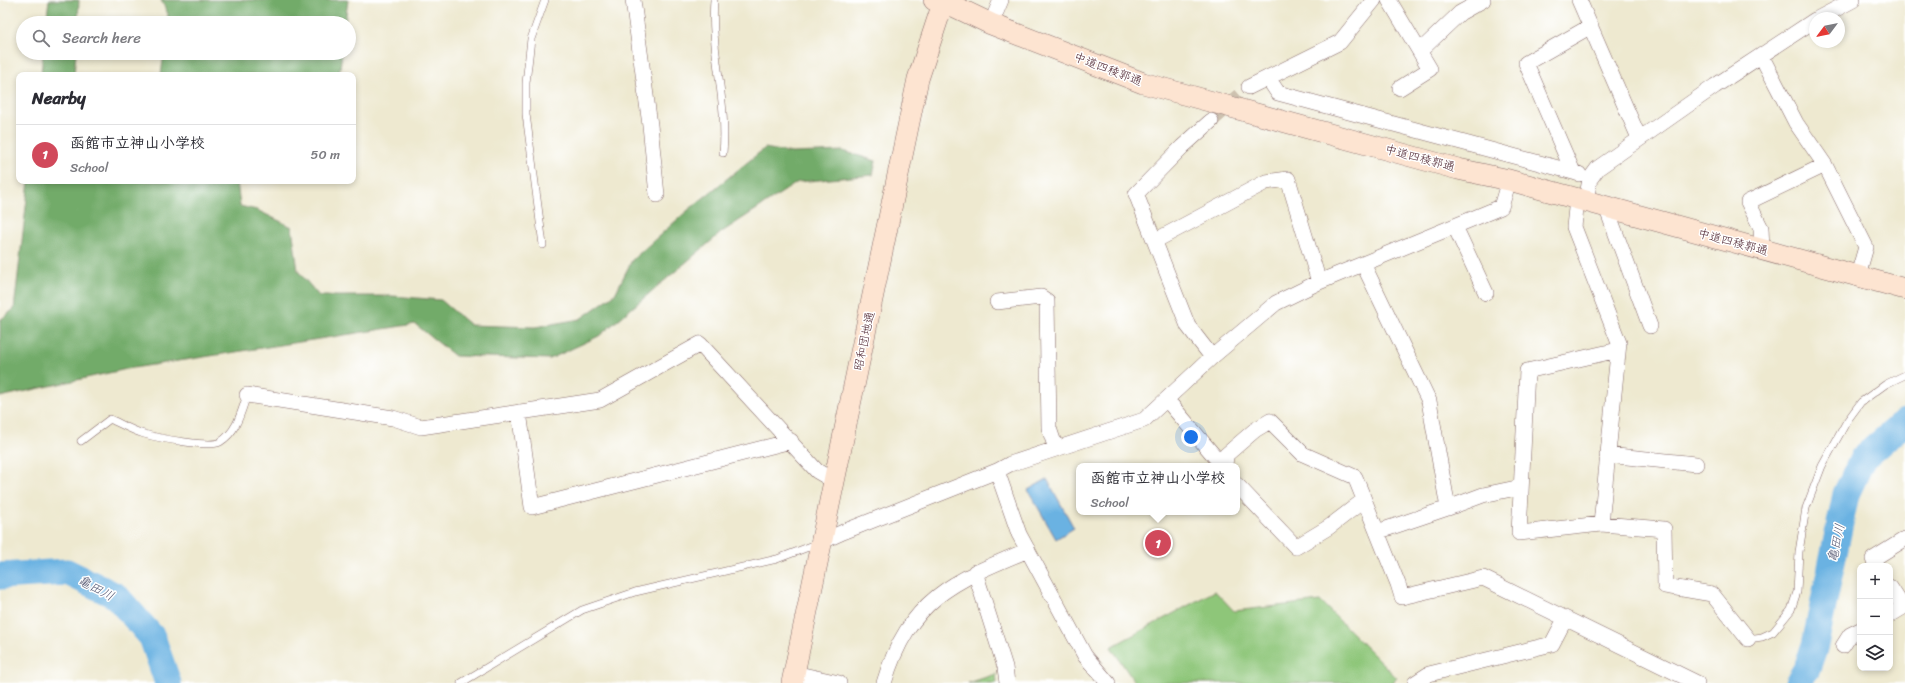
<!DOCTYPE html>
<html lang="en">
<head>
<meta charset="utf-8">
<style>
  :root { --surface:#fff; --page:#f7f7f7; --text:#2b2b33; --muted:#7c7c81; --line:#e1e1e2; --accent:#d1495b }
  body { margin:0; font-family:Sriracha,"Klee One",sans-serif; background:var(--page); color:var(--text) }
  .controls { position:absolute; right:12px; bottom:12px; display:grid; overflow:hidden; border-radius:8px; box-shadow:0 2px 6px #0003 }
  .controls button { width:36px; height:36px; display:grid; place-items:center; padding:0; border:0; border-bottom:1px solid var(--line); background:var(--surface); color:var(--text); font:20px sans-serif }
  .compass { position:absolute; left:1809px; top:12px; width:36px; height:36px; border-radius:50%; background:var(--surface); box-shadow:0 2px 6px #0003; rotate:238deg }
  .you { position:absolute; left:1191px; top:437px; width:14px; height:14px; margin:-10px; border:3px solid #fff; border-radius:50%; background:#1a73e8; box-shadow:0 0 0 6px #1a73e833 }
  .badge { display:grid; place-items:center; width:26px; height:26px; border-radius:50%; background:var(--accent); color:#fff; font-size:13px; font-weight:700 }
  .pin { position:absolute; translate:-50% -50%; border:2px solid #fff; box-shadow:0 1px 4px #0006 }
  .popup { position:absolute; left:1076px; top:463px; width:164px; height:52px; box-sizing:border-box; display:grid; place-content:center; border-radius:8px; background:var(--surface); filter:drop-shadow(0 1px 3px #0005); font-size:13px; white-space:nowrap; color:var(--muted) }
  .popup b { font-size:15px; color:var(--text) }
  .popup::after { content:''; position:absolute; left:50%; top:100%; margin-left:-8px; border:8px solid transparent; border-top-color:var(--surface) }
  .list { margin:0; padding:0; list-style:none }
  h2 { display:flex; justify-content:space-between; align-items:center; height:52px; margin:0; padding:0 16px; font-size:17px }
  h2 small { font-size:13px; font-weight:400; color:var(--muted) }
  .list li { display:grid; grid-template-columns:26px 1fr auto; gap:12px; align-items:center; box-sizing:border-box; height:60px; padding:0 16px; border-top:1px solid var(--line) }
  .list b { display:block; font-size:15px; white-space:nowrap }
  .list p { margin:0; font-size:13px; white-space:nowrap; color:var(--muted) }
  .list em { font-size:13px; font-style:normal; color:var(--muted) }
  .icon { flex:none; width:22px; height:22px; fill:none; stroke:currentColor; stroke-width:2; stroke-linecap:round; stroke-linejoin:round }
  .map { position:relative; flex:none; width:1905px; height:683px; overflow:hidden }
  .search { position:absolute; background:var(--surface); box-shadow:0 2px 6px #0003; left:16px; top:16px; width:340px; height:44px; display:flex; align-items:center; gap:10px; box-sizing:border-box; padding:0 14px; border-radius:22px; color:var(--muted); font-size:15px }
  .panel { position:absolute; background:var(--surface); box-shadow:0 2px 6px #0003; left:16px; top:72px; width:340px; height:112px; border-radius:8px }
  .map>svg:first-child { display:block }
  .green { fill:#8ec679; stroke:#6c7252 }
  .forest { fill:#72ab69; stroke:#5e654a }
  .water { fill:#6ab2e2; stroke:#5a6886 }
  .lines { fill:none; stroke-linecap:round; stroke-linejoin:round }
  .river { stroke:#6ab2e2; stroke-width:27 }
  .street-tunnel { stroke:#cdc1af; stroke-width:15; stroke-dasharray:15 8; stroke-linecap:butt }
  .lane-casing { stroke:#836665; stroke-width:8 }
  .street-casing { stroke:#836665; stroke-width:16 }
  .secondary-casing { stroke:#836665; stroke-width:22 }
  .lane { stroke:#fff; stroke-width:7 }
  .street { stroke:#fff; stroke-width:15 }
  .secondary { stroke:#fde4d1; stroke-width:21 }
  .labels { text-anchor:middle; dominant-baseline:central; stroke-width:3; stroke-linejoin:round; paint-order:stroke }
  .street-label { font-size:12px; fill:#4a1f2b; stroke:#fff }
  .water-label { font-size:13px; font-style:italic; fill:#575a74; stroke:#fff }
</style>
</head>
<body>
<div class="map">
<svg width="1905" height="683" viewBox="0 0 1905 683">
  <rect width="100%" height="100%" fill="#fff"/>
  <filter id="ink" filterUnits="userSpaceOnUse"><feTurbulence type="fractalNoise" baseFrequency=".025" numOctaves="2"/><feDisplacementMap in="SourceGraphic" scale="8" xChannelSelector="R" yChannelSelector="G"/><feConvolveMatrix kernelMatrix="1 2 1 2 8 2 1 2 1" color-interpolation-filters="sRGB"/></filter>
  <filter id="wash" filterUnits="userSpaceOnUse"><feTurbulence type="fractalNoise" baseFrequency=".012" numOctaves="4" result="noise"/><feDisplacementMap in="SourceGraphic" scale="16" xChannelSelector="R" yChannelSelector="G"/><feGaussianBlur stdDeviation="0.9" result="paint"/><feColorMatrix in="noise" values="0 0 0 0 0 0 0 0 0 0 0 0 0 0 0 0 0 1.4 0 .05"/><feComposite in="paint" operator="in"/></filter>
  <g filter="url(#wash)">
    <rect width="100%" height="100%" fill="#eee9d0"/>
    <path class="green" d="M1215 591 1234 611 1320 601 1397 678 1392 683H1135L1111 647Z
      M996 674 997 683H968Z"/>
    <path class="forest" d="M49 0H79L78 23H46Z
      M161 0H348L345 23H167L168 14Z
      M43 53H76L74 75H41Z
      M164 53H342L339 75H161Z
      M765 148 792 153 843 151 876 161 873 175 798 182 722 232 599 336 550 359 455 356 415 324 127 369 0 397V320L14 309 29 181H237L240 206 257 210 292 227 298 271 319 296H393L441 300 470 325 535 327 580 319 615 294 632 260 687 211Z"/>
    <path class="water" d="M1047 479 1074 528 1056 539 1028 490Z"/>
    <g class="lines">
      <path class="river" d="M0 576 67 572 116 596 152 637 168 683
        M1798 683 1807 668 1815 645 1846 494 1863 458 1905 422"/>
    </g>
  </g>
  <g filter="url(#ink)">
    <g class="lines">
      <path class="street-tunnel" d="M1211 121 1249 87"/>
      <g class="lane-casing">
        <path id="lane" d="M714 0C710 51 728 102 723 153
          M543 245 526 114V83L531 39 545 0
          M81 441 110 419C121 424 133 431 144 434 158 438 210 448 220 442 237 432 241 412 247 395
          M1748 639 1762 637 1773 632 1791 610 1797 592 1799 552 1806 508 1822 466 1847 421 1861 402 1886 384 1905 375
          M461 683 582 610 635 592 777 559 819 543"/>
      </g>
      <g class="street-casing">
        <path id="street" d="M633 0 650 125 657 195
          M1389 0 1430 69 1400 88
          M1579 0 1639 138
          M1819 18 1853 0
          M991 24 1001 0
          M1420 51 1460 13 1483 0
          M1765 63 1796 123 1825 165 1866 247 1858 275
          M1268 78 1278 93 1573 172
          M1249 87 1340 42 1374 0
          M1211 121 1182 147 1136 194 1188 326 1212 357
          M1579 174 1573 172 1526 63 1591 26
          M1577 199 1574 227 1619 343 1601 524
          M1586 201 1590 179 1598 168 1715 86 1815 20
          M1606 207 1650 326
          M1458 233 1486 293
          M1162 237 1266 182 1288 179 1319 282
          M1762 250 1761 228 1748 202 1825 165
          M1367 272 1429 401 1448 508 1483 495 1521 487
          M997 302 1041 297 1047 301 1049 428 1056 449
          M1618 350 1527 371 1519 533 1601 524 1664 529 1665 586 1712 594 1748 639
          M247 395 393 418 421 427 600 400 700 344 817 471 834 481
          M1172 406 1216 458 1224 464
          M519 412 532 507 791 441
          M1607 455 1696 464
          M1225 466 1226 455 1255 430 1270 421 1303 454 1355 477 1398 584 1402 597 1483 578 1697 683
          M997 471 1019 534 1085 656 1108 683
          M1237 485 1296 547 1329 527 1364 500
          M1377 532 1448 508
          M821 542 843 532 997 471 1010 464 1144 420 1212 357 1276 303 1319 282 1501 207 1509 180
          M1877 566 1873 559 1905 539
          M975 572 1005 667 1007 683
          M1890 587 1903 607
          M1890 615 1905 606
          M1843 646 1850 635 1860 630
          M794 673 839 683
          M884 683C909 599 953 581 1028 550
          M1415 683 1429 674 1552 644 1565 619"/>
      </g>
      <g class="secondary-casing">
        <path id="secondary" d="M934 0 943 1 991 24 1143 83 1458 169 1509 180 1905 289
          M792 683 918 79 944 0"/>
      </g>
      <use href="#lane" class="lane"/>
      <use href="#street" class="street"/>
      <use href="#secondary" class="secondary"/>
    </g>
  </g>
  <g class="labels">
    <g class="street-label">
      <text transform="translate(1108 69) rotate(21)">中道四稜郭通</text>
      <text transform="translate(1420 158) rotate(15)">中道四稜郭通</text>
      <text transform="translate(1733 242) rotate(15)">中道四稜郭通</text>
      <text transform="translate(864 341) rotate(-78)">昭和団地通</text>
    </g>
    <g class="water-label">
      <text transform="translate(1836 543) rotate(-78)">亀田川</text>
      <text transform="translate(96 588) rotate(28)">亀田川</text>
    </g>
  </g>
</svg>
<div class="controls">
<button>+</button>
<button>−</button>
<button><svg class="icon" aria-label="layers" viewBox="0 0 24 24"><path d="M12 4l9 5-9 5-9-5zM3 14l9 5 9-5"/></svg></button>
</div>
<svg class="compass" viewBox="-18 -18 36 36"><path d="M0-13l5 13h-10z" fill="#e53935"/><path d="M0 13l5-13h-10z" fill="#7c7c81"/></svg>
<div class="you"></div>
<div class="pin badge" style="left:1158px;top:543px">1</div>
<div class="popup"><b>函館市立神山小学校</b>School</div>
<div class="search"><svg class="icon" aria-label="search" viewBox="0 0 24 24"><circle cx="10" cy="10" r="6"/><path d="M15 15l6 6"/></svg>Search here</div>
<section class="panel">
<h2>Nearby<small></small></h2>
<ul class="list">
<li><span class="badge">1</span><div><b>函館市立神山小学校</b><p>School</p></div><em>50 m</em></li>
</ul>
</section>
</div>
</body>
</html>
